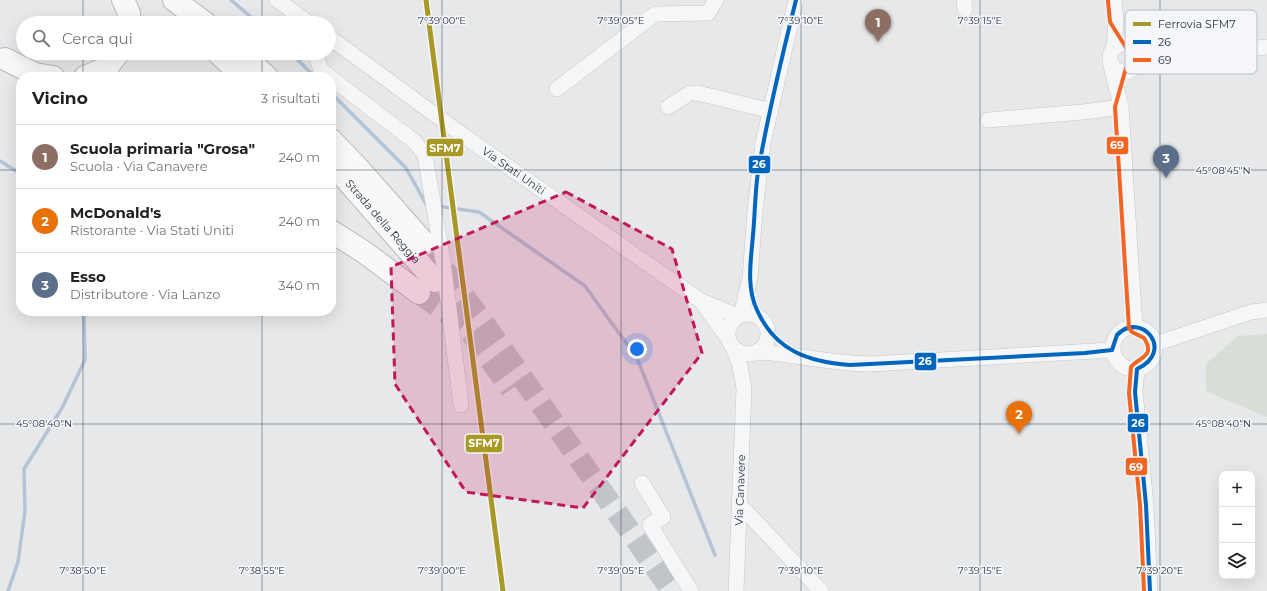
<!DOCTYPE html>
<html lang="it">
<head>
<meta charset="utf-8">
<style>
  :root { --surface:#fff; --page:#f2f2f2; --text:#202124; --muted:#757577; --line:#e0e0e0; --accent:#6c737f }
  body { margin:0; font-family:Montserrat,sans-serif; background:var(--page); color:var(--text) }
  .controls { position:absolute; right:12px; bottom:12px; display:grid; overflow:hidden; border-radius:8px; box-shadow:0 4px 16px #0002 }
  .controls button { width:36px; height:36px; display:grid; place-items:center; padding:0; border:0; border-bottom:1px solid var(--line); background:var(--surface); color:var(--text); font:20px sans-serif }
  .you { position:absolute; left:637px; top:349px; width:14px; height:14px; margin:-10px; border:3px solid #fff; border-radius:50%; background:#1a73e8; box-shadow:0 0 0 6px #1a73e833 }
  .badge { display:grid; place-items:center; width:26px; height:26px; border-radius:50%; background:var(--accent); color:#fff; font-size:13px; font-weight:700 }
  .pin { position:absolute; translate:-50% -33px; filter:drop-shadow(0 1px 2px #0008) }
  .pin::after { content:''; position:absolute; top:21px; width:14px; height:12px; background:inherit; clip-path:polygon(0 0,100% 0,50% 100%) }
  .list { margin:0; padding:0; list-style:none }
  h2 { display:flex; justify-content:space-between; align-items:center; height:52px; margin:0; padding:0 16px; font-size:17px }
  h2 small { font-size:13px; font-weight:400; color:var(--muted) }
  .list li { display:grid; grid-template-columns:26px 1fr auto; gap:12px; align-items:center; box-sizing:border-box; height:64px; padding:0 16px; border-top:1px solid var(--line) }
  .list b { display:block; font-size:15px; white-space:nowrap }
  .list p { margin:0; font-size:13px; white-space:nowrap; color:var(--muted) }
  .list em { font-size:13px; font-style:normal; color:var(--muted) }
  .icon { flex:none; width:22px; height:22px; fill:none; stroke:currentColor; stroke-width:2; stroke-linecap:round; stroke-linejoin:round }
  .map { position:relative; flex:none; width:1267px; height:591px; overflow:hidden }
  .search { position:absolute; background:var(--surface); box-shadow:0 4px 16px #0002; left:16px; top:16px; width:320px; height:44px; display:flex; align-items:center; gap:10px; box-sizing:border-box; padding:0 14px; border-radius:22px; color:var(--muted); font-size:15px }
  .panel { position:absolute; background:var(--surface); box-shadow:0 4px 16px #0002; left:16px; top:72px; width:320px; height:244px; border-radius:16px }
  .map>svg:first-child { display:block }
  .green { fill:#d6ded6 }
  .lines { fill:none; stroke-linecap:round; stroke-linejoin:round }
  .stream { stroke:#b4c4d5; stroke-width:3.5 }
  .highway-tunnel { stroke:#c1c4c9; stroke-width:22; stroke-dasharray:22 11; stroke-linecap:butt }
  .minor-casing { stroke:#c4c6c8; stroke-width:16 }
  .highway-casing { stroke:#b8bbbf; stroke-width:24 }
  .minor { stroke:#f5f6f7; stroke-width:15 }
  .highway { stroke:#f8f8f8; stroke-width:22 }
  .bus-1-casing { stroke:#f4f6f9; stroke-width:7 }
  .bus-2-casing { stroke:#f4f6f9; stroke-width:7 }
  .bus-1 { stroke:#0065bd; stroke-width:4 }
  .bus-2 { stroke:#f26522; stroke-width:4 }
  .rail-1-casing { stroke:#f4f6f9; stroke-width:8 }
  .rail-1 { stroke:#a89926; stroke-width:5 }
  .marked { fill:#c2185b; fill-opacity:0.2; stroke:#c2185b; stroke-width:3; stroke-dasharray:8 5; stroke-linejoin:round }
  .ticks { fill:none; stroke:#2b3445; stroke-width:1; stroke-opacity:0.45 }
  .labels { text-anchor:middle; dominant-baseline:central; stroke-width:3; stroke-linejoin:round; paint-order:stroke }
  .street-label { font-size:11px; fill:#2b3445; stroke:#f4f6f9 }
  .key { fill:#f4f6f9; stroke:#b8bcc3; stroke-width:1 }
  .key-label { font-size:11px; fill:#2b3445 }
  .ticks-label { font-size:10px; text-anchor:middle; fill:#2b3445; stroke:#f4f6f9; stroke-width:3; stroke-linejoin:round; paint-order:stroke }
  .line-badge { stroke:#f4f6f9; stroke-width:1.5 }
  .badge-label { font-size:11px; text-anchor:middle; font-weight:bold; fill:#fff }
</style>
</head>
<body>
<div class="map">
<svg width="1267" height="591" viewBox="0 0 1267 591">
  <rect width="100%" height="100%" fill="#e6e8ea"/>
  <path class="green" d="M1267 334V417L1206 391V364L1238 336Z"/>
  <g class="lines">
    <path class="stream" d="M231 0 258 23
      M291 53 315 77
      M331 93 406 168 426 204 429 205
      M0 161 21 174
      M437 206 479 212 585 286 637 358 715 555
      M8 591 18 562 25 511 24 469 62 408 85 360 84 311"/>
    <path class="highway-tunnel" d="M425 244 483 322 672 591
      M419 293 467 327 511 389"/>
    <g class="minor-casing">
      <g id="minor">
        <path d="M277 0 309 23"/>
        <path d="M964 0 965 9"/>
        <path id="s1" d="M329 37 464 136 701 301 738 316"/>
        <circle cx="1124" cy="58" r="14"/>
        <path d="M1114 48 1116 20 1114 0"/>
        <path d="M1134 48C1179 55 1222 51 1267 47"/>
        <path d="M315 53 321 70 330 77"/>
        <path d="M1110 61 1121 107 1135 327"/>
        <path d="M331 78 415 142 425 155 443 261 461 405"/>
        <path d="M557 89 651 17 656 14 708 13 716 0"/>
        <path d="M668 107 690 93H698L771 111"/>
        <path d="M988 120 1083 112 1121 107"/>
        <path d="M701 301 728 338"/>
        <circle cx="748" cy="334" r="20"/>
        <path d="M741 315 750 278 755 211 763 143 796 0"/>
        <circle cx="1134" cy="348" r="21"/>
        <path d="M1155 344 1251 312 1267 310"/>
        <path d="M733 347 740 366 744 388 736 591"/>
        <path d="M757 352C795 354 832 364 871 364L1112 350"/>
        <path d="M1137 369 1135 392 1146 505 1150 591"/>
        <path d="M642 483 663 517 650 525 691 591"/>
        <path d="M739 504 821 591"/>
      </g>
    </g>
    <g class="highway-casing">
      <g id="highway">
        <path d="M123 0 129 13 128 23"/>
        <path d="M174 0 205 23"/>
        <path d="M218 53 244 77"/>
        <path d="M241 53 267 77"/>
        <path d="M5 59 35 74 53 77"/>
        <path d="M85 77 107 68 118 53"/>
        <path d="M331 140 358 168 425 244"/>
        <path id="s2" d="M331 162 435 281"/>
        <path d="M331 231 364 252 419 293"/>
      </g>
    </g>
    <use href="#minor" class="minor"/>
    <use href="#highway" class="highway"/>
    <g class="bus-1-casing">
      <path id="bus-1" d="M796 0C782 56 768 114 758 172 755 192 755 214 753 235 751 260 746 287 757 310 775 351 809 362 850 365L1085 353 1112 350 1117 335C1141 310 1176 351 1137 369L1135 392 1146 505 1150 591"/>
    </g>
    <g class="bus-2-casing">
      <path id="bus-2" d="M1108 1 1110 22 1132 57 1131 62 1126 68 1115 107 1129 328 1132 332 1144 338C1156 357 1139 357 1131 367L1129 393 1140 505 1144 591"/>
    </g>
    <use href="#bus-1" class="bus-1"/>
    <use href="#bus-2" class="bus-2"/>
    <g class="rail-1-casing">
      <path id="rail-1" d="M426 0 503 591"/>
    </g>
    <use href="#rail-1" class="rail-1"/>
  </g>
  <path class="marked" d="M566 192 672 249 702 353 583 508 466 492 395 384 391 267Z"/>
  <path class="ticks" d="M83 0V23M262 0V23M442 0V591M621 0V591M801 0V591M980 0V591M1160 0V591M83 53V77M262 53V77M0 170H21M331 170H1267M83 311V591M262 311V591M0 424H1267"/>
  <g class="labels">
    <g class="street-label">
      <text stroke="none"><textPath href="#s1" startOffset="228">Via Stati Uniti</textPath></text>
      <text stroke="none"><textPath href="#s2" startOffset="79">Strada della Reggia</textPath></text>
      <text transform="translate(740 490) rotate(-88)">Via Canavere</text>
    </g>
  </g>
  <rect x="1125" y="10" width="132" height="64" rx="6" class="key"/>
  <rect x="1133" y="22" width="18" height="4" fill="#a89926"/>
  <rect x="1133" y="40" width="18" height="4" fill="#0065bd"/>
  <rect x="1133" y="58" width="18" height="4" fill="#f26522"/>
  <g class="key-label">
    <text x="1158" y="28">Ferrovia SFM7</text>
    <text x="1158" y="46">26</text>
    <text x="1158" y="64">69</text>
  </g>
  <g class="ticks-label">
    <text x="442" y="24">7°39'00"E</text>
    <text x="621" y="24">7°39'05"E</text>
    <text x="801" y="24">7°39'10"E</text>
    <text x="980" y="24">7°39'15"E</text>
    <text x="1223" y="174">45°08'45"N</text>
    <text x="44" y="427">45°08'40"N</text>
    <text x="1223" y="427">45°08'40"N</text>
    <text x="83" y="574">7°38'50"E</text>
    <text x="262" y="574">7°38'55"E</text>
    <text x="442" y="574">7°39'00"E</text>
    <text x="621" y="574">7°39'05"E</text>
    <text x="801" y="574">7°39'10"E</text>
    <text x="980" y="574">7°39'15"E</text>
    <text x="1160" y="574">7°39'20"E</text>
  </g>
  <g class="line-badge">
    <rect x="1106" y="136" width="23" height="19" rx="4" fill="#f26522"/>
    <rect x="426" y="138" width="38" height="19" rx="4" fill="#a89926"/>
    <rect x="748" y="155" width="23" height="19" rx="4" fill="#0065bd"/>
    <rect x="914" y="352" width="23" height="19" rx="4" fill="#0065bd"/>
    <rect x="1127" y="413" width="22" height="20" rx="4" fill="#0065bd"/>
    <rect x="465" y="434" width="38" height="19" rx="4" fill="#a89926"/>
    <rect x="1125" y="457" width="23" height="19" rx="4" fill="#f26522"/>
  </g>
  <g class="badge-label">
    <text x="1117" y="149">69</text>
    <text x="445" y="152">SFM7</text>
    <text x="759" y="168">26</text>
    <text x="925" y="365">26</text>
    <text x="1138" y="427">26</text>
    <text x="484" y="447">SFM7</text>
    <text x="1136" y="471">69</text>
  </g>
</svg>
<div class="controls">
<button>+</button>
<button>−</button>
<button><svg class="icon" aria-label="layers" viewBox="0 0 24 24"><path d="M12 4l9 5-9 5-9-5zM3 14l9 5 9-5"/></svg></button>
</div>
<div class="you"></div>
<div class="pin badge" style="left:878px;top:42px;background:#8d6e63">1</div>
<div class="pin badge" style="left:1019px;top:434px;background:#e8710a">2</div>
<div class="pin badge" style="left:1166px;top:178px;background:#5c6f8a">3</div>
<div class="search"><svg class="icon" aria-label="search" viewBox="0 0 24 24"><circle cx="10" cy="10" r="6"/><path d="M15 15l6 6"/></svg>Cerca qui</div>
<section class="panel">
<h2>Vicino<small>3 risultati</small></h2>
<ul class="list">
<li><span class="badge" style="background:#8d6e63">1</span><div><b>Scuola primaria &quot;Grosa&quot;</b><p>Scuola · Via Canavere</p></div><em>240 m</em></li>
<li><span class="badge" style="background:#e8710a">2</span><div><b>McDonald's</b><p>Ristorante · Via Stati Uniti</p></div><em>240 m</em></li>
<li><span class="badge" style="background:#5c6f8a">3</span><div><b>Esso</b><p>Distributore · Via Lanzo</p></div><em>340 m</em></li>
</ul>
</section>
</div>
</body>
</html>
